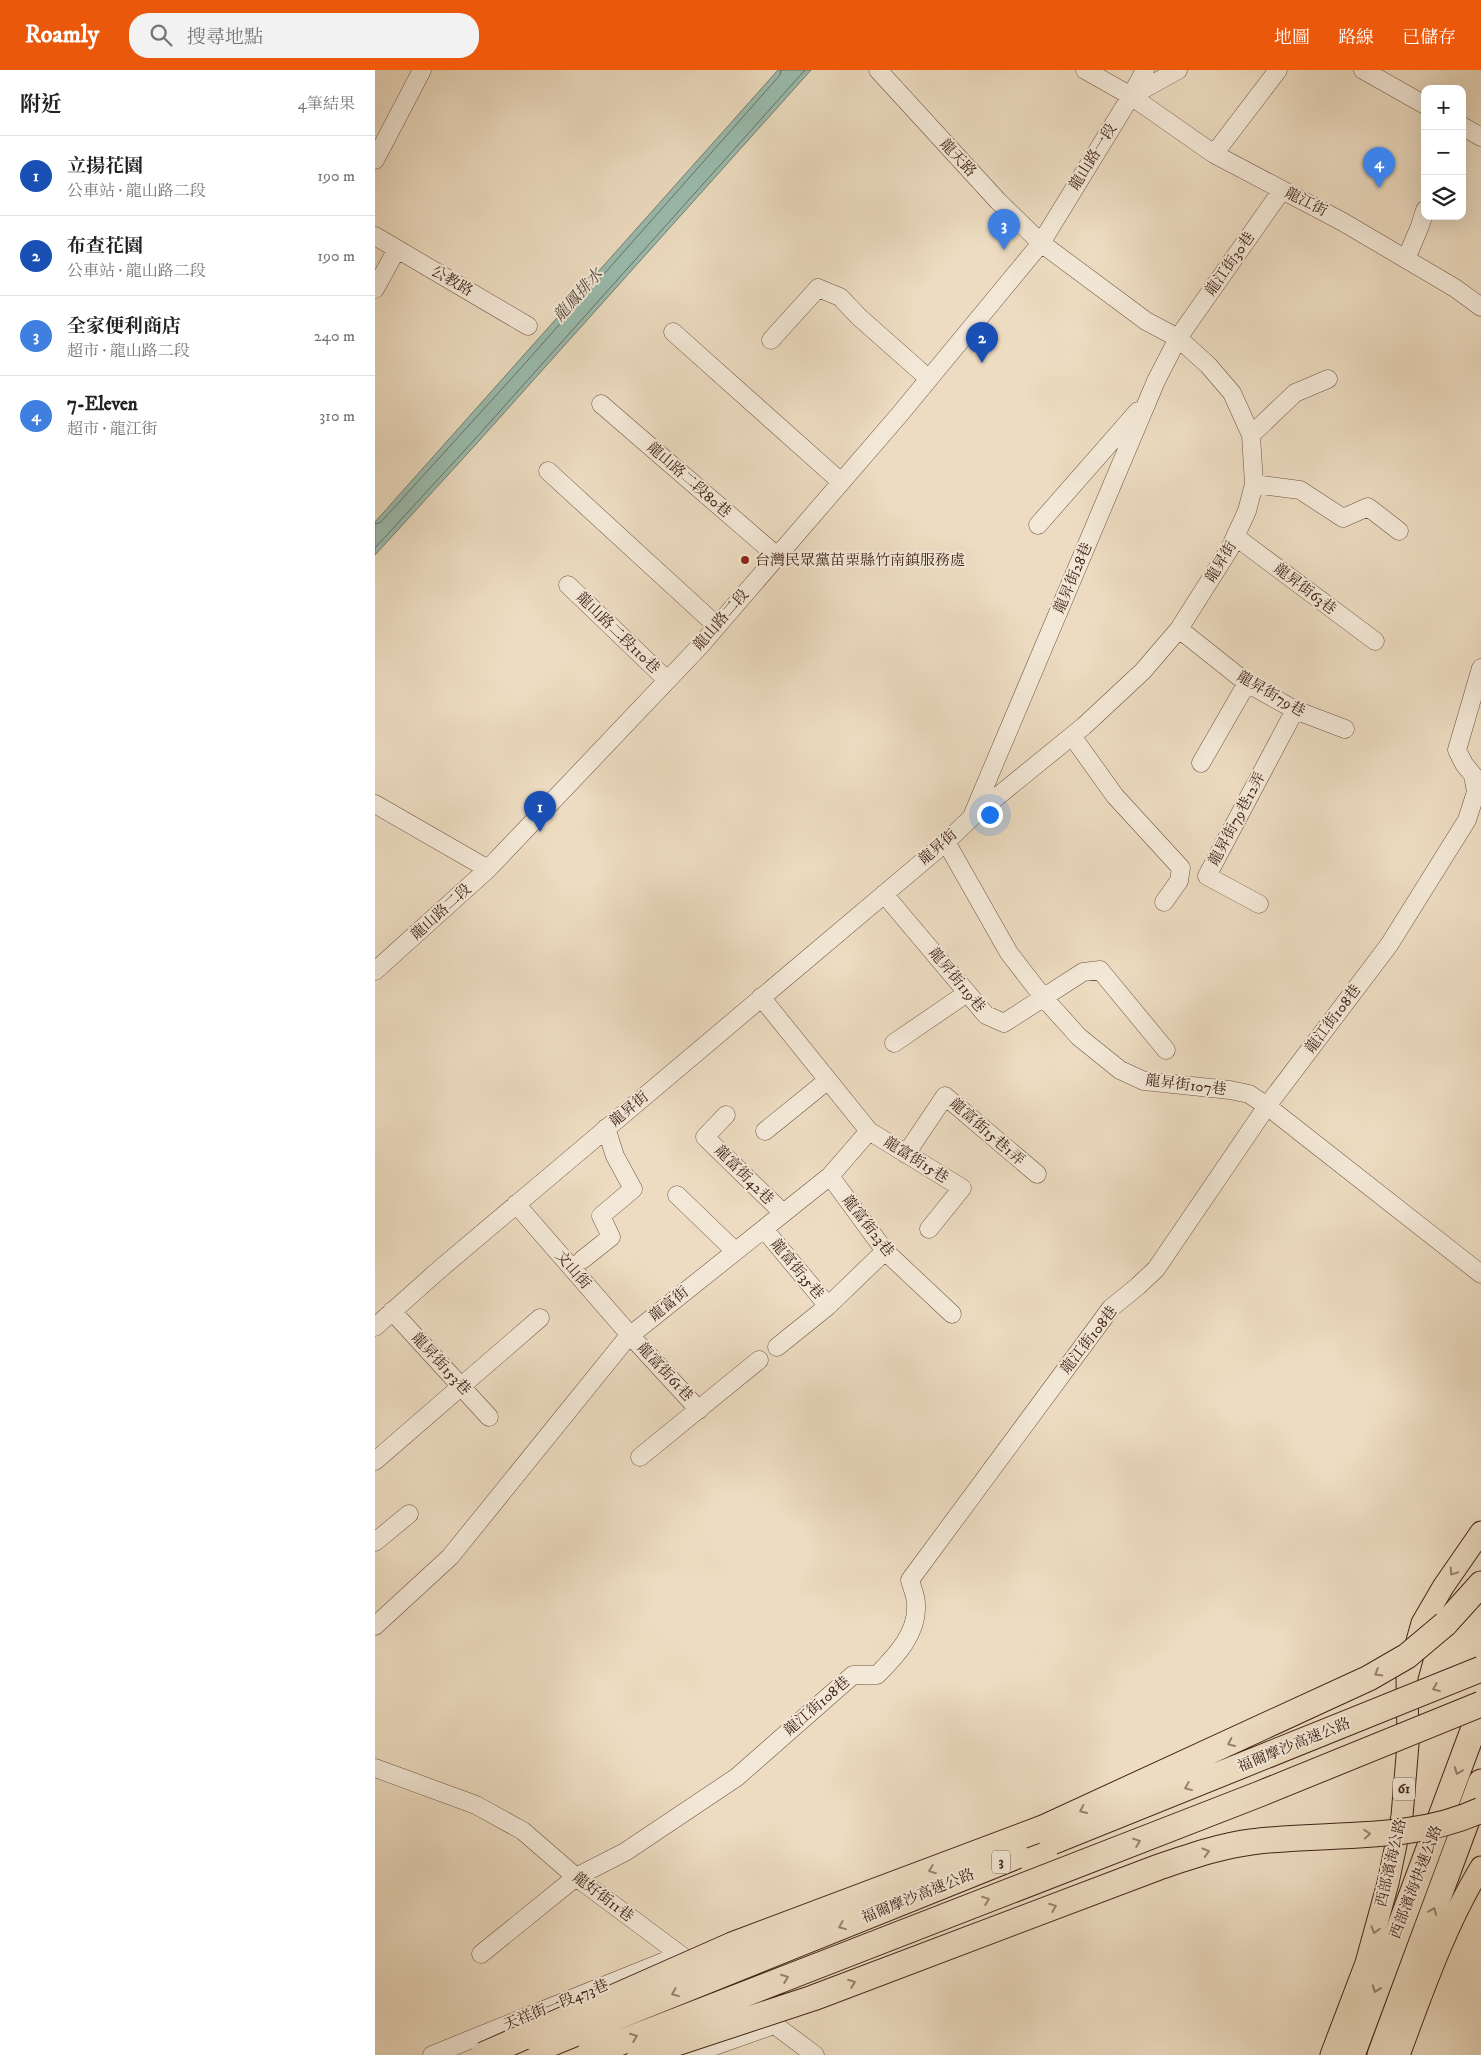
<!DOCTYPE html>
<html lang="zh-TW">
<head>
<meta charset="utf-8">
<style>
  :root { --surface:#fff; --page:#f2f2f2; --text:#222; --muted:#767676; --line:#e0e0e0; --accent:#ea580c }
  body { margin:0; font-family:"IM FELL DW Pica","Noto Serif TC",serif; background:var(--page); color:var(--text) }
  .controls { position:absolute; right:15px; top:15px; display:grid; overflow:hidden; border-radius:10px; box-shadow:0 5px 20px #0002 }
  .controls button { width:45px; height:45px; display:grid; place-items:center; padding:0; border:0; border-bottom:1px solid var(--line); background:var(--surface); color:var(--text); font:25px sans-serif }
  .you { position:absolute; left:614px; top:744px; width:18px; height:18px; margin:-12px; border:4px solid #fff; border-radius:50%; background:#1a73e8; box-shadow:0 0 0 8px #1a73e833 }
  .badge { display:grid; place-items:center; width:32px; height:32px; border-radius:50%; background:var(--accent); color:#fff; font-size:16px; font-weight:700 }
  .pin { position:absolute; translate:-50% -41px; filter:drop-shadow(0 1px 2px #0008) }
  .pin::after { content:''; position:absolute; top:26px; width:18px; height:15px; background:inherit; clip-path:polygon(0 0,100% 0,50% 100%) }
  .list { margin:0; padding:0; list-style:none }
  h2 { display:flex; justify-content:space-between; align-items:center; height:65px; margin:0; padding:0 20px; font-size:21px }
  h2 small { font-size:16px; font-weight:400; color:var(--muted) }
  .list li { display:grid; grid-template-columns:32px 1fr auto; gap:15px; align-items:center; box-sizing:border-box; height:80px; padding:0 20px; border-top:1px solid var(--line) }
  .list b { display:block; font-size:19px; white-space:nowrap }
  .list p { margin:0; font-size:16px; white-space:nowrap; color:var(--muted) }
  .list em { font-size:16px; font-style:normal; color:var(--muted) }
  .icon { flex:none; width:28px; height:28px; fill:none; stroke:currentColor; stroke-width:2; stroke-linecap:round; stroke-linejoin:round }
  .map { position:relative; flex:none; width:1106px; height:1985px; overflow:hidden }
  header { display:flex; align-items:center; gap:30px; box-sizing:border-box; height:70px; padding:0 25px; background:var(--accent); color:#fff }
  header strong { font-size:24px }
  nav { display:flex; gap:28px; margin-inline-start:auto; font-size:18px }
  .search { width:350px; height:45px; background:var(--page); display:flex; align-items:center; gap:12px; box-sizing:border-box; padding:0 18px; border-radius:20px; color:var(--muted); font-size:19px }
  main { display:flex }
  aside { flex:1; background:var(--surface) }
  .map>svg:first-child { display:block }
  .water { fill:#9abcae; stroke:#777f72 }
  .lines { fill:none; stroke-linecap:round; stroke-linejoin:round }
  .shore { stroke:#6e7064; stroke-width:1 }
  .minor-casing { stroke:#6d5243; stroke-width:19 }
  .major-casing { stroke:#422419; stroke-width:23 }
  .highway-casing { stroke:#422419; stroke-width:27 }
  .minor { stroke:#f3e8d7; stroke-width:18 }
  .major { stroke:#eddcc1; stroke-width:21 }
  .highway { stroke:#eddcc1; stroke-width:25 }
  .highway-bridge-casing { stroke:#422419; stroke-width:27; stroke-linecap:butt }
  .highway-bridge { stroke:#eddcc1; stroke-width:25 }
  .oneway { stroke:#98806d }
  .poi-dot { fill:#8f2418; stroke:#f3e8d7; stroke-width:2 }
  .labels { text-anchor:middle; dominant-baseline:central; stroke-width:4; stroke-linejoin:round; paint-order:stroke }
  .shield { fill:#f3e8d7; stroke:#775f52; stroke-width:1 }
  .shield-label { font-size:14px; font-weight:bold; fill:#422419 }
  .street-label { font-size:15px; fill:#422419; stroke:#f3e8d7 }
  .poi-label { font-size:15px; fill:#422419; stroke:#f3e8d7; text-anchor:start }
  .water-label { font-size:16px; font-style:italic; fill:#584a3e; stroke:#f3e8d7 }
</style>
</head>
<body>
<header>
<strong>Roamly</strong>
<div class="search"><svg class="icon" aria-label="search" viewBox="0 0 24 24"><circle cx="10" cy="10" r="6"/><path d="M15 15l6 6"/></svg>搜尋地點</div>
<nav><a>地圖</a><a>路線</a><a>已儲存</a></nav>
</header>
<main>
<aside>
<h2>附近<small>4筆結果</small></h2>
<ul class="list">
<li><span class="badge" style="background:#1a4fb4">1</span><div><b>立揚花園</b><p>公車站 · 龍山路二段</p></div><em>190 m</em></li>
<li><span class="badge" style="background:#1a4fb4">2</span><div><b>布查花園</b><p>公車站 · 龍山路二段</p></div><em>190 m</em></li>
<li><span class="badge" style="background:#3f7fe0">3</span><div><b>全家便利商店</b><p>超市 · 龍山路二段</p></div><em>240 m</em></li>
<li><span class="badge" style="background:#3f7fe0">4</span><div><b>7-Eleven</b><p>超市 · 龍江街</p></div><em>310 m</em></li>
</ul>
</aside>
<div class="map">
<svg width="1106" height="1985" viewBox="0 0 1106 1985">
  <rect width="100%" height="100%" fill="#eddcc1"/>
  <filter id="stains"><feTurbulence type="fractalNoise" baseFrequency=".004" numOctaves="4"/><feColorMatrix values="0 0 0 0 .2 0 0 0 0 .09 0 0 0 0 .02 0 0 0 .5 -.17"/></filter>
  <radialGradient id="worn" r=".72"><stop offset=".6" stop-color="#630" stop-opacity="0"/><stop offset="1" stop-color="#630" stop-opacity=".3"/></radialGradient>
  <path class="water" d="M403 0H436L103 372 0 485V452Z"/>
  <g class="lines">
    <path class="shore" d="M0 454 6 452 145 299 405 5 406 0
      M0 478 100 369 430 0"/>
    <g class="minor-casing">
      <path id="minor" d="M710 0 756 26 839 84 968 152 1080 218 1106 237
        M988 0 1050 35
        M756 26 803 0
        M1087 56 1106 67
        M839 84 903 0
        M0 90 47 0
        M0 166 153 256
        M1031 189 1045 156 1050 140
        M0 219 22 179
        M298 262 466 412
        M396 270 443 218 465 227 484 247 554 309
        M226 334 402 486
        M876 365 920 323 953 309
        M173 401 342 556
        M879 414 925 420 968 448 993 437 1024 461
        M663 455 763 341
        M861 467 1000 571
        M193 515 292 610
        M804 559 872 613 920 640 970 659
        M697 666 740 726 806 798 804 811 789 832
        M826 693 872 613
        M0 734 113 799
        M598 744 781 311 803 268 907 120
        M571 772 634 883 668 927 704 967 745 1000 769 1011 855 1020 874 1024 892 1036 1106 1204
        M509 824 611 945 629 953 708 902 725 900 791 980
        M884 834 832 806 920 640
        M0 901 113 799 325 576 525 344 666 173 756 26 770 0
        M386 927 494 1061 587 1118 554 1159
        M519 973 592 923
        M351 1045 330 1067 408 1143
        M390 1061 453 1010
        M531 1084 570 1026 662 1104
        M455 1106 510 1181 577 1244
        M302 1125 360 1181
        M141 1134 255 1265 324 1340
        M389 1159 453 1236 402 1277
        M207 1190 236 1167 226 1146 258 1119 240 1086 231 1058
        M453 1236 510 1181
        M17 1241 114 1347
        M0 1257 65 1199 571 772 596 748 709 656 768 601 804 559 854 480 872 441 879 414 876 365 857 323 833 295 803 268 771 251 666 173 623 131 503 0
        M265 1387 384 1290
        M0 1391 165 1248
        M0 1472 34 1444
        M0 1556 75 1487 252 1268 455 1106 494 1061
        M0 1698 101 1735 148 1761 201 1807 440 1985
        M106 1884 201 1807 250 1782 362 1707 478 1605H502C521 1586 543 1563 541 1534 541 1526 537 1518 535 1510L736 1238 763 1216 781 1199 892 1036 1014 875 1092 750 1101 722 1098 705 1089 694 1082 680 1106 598
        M57 1985 300 1887
        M314 1985 399 1955"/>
    </g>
    <g class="major-casing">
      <path id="major" d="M956 1985 991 1893 1013 1813 1027 1746 1033 1674 1032 1607 1047 1553 1068 1517 1106 1462
        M1024 1985C1048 1921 1070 1856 1106 1797"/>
    </g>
    <g class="highway-casing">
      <path id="highway" d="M1070 1554 1106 1514
        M977 1985 1106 1639
        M1005 1985 1106 1712"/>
    </g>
    <use href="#minor" class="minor"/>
    <use href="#major" class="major"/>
    <use href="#highway" class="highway"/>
    <g class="highway-bridge-casing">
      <path id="highway-bridge" d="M677 1772 1106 1599
        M167 1977 642 1786
        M108 1985 357 1875 668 1758 994 1608 1032 1586 1070 1554
        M213 1985 882 1725 1106 1634
        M265 1985 438 1928 784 1797C814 1787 845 1776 876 1772 952 1762 1035 1773 1106 1740"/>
    </g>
    <use href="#highway-bridge" class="highway-bridge"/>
  </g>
  <defs><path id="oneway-chevron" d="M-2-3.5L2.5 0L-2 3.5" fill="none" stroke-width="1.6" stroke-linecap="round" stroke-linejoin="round" transform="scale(1.25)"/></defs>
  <g class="oneway">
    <use href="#oneway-chevron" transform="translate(1078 1502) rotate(124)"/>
    <use href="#oneway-chevron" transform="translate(1003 1603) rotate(149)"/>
    <use href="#oneway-chevron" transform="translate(1061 1618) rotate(158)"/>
    <use href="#oneway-chevron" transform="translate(856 1673) rotate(155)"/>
    <use href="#oneway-chevron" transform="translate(1083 1701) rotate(111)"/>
    <use href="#oneway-chevron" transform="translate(813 1717) rotate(158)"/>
    <use href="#oneway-chevron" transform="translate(708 1740) rotate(155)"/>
    <use href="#oneway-chevron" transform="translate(992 1764) rotate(-4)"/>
    <use href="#oneway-chevron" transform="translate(762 1772) rotate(-21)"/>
    <use href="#oneway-chevron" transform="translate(831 1782) rotate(-16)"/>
    <use href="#oneway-chevron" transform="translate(557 1800) rotate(159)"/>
    <use href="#oneway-chevron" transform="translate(611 1830) rotate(-21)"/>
    <use href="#oneway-chevron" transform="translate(678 1837) rotate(-21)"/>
    <use href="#oneway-chevron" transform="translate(1058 1841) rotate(-69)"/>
    <use href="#oneway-chevron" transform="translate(467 1856) rotate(158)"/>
    <use href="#oneway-chevron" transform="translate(1000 1860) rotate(106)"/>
    <use href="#oneway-chevron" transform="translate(410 1908) rotate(-21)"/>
    <use href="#oneway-chevron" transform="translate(477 1913) rotate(-21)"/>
    <use href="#oneway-chevron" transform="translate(1001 1919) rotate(110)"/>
    <use href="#oneway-chevron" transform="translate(300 1923) rotate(158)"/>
    <use href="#oneway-chevron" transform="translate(259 1967) rotate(-21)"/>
  </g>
  <circle class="poi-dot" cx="370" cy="490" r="5"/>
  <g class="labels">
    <g class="shield">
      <rect x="1018" y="1707.5" width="22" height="23" rx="4"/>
      <rect x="617" y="1780.5" width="18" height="23" rx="4"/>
    </g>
    <g class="shield-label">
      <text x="1029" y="1719">61</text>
      <text x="626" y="1792">3</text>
    </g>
    <g class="street-label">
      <text transform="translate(718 87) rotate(-58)">龍山路一段</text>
      <text transform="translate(583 88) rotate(47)">龍天路</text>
      <text transform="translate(931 132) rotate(27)">龍江街</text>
      <text transform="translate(855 194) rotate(-55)">龍江街30巷</text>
      <text transform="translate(77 211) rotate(30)">公教路</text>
      <text transform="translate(314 410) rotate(41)">龍山路二段80巷</text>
      <text transform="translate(846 492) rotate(-59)">龍昇街</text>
      <text transform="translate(698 508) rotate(-67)">龍昇街28巷</text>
      <text transform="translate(930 519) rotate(37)">龍昇街63巷</text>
      <text transform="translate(346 550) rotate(-49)">龍山路二段</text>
      <text transform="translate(243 563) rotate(44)">龍山路二段110巷</text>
      <text transform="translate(896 624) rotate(30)">龍昇街79巷</text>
      <text transform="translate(862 749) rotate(-62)">龍昇街79巷12弄</text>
      <text transform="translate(563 777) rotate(-41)">龍昇街</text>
      <text transform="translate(66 842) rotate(-42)">龍山路二段</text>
      <text transform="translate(582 910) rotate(50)">龍昇街119巷</text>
      <text transform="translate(958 949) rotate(-53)">龍江街108巷</text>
      <text transform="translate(811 1015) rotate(7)">龍昇街107巷</text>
      <text transform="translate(254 1039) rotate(-40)">龍昇街</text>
      <text transform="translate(612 1062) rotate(41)">龍富街15巷1弄</text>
      <text transform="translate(541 1090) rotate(32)">龍富街15巷</text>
      <text transform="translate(369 1105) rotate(45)">龍富街42巷</text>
      <text transform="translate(493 1156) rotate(52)">龍富街23巷</text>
      <text transform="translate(422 1199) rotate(50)">龍富街35巷</text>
      <text transform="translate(198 1200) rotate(49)">文山街</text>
      <text transform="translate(294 1234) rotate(-39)">龍富街</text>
      <text transform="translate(714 1270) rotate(-52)">龍江街108巷</text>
      <text transform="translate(66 1294) rotate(47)">龍昇街153巷</text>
      <text transform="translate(290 1302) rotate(47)">龍富街61巷</text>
      <text transform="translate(442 1636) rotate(-41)">龍江街108巷</text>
      <text transform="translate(919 1675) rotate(-22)">福爾摩沙高速公路</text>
      <text transform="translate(1016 1793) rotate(-77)">西部濱海公路</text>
      <text transform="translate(1041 1812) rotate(-69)">西部濱海快速公路</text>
      <text transform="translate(543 1826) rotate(-22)">福爾摩沙高速公路</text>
      <text transform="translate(228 1827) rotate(37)">龍好街11巷</text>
      <text transform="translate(181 1935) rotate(-22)">天祥街一段473巷</text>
    </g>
    <g class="poi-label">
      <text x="380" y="490">台灣民眾黨苗栗縣竹南鎮服務處</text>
    </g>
    <g class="water-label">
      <text transform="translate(203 225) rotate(-48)">龍鳳排水</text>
    </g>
  </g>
  <rect width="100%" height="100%" filter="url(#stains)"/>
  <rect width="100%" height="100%" fill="url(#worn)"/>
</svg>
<div class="controls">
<button>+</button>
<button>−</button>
<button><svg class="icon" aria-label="layers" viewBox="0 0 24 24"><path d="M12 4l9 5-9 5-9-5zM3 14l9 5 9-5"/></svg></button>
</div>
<div class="you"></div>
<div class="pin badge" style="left:165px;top:762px;background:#1a4fb4">1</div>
<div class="pin badge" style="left:607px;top:293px;background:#1a4fb4">2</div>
<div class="pin badge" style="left:629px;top:180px;background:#3f7fe0">3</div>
<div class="pin badge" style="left:1004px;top:118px;background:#3f7fe0">4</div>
</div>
</main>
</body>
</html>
